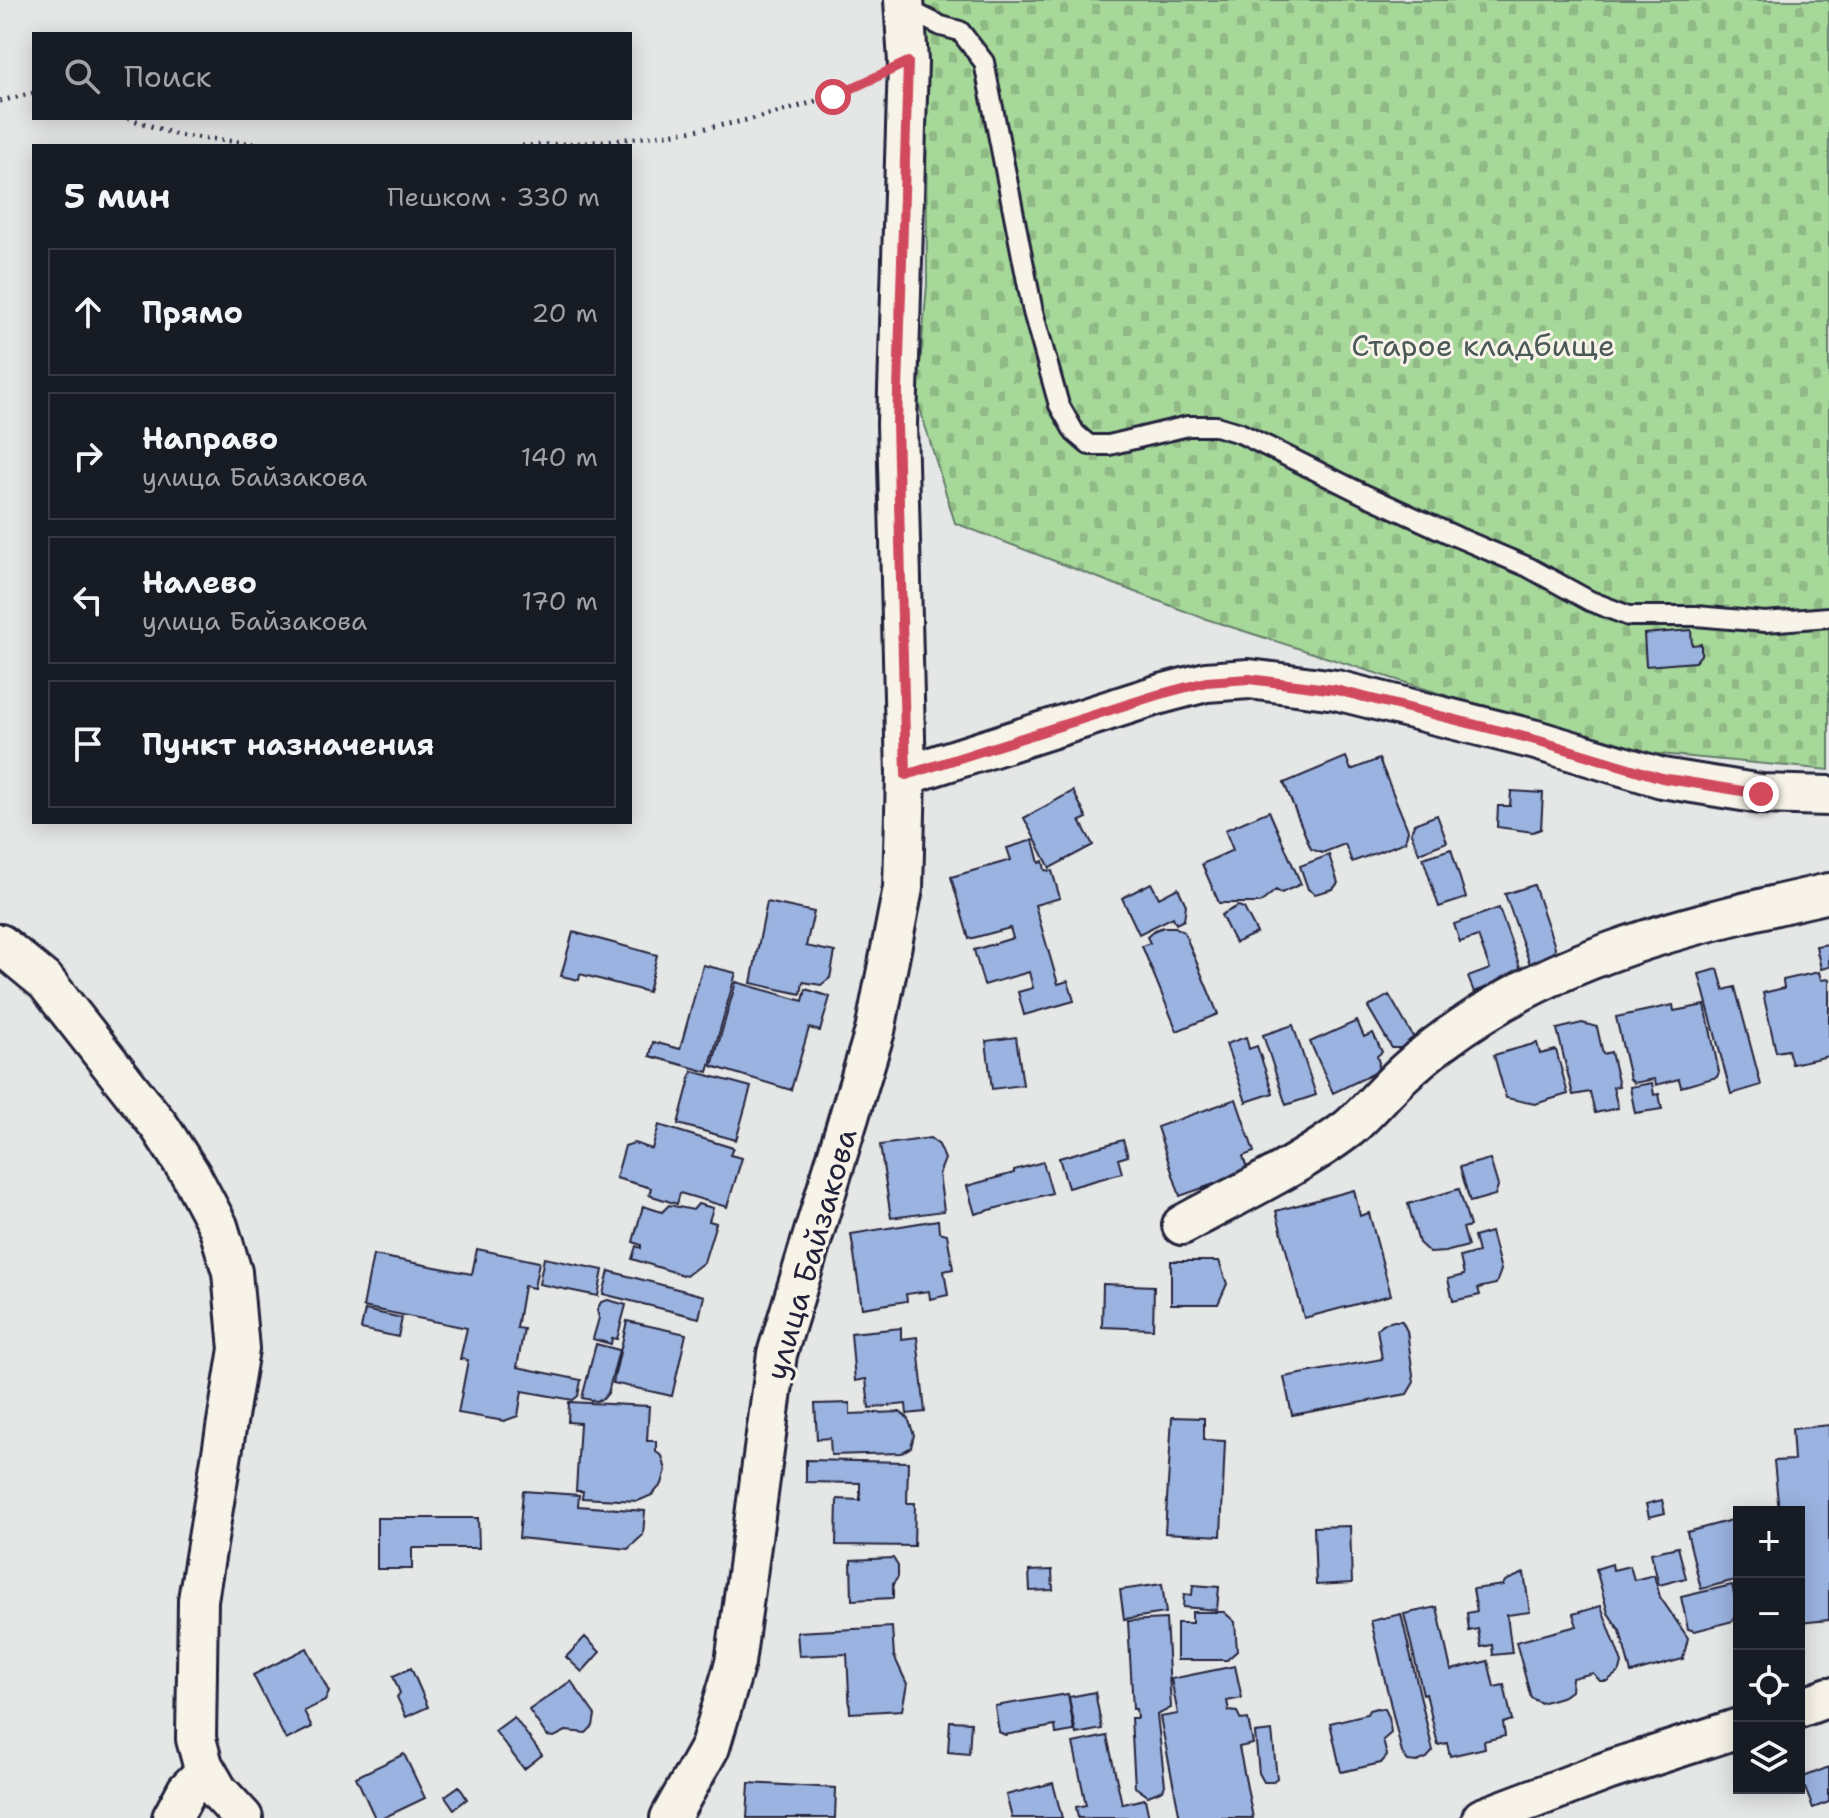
<!DOCTYPE html>
<html lang="ru">
<head>
<meta charset="utf-8">
<style>
  :root { --surface:#171b24; --page:#242831; --text:#f1f3f6; --muted:#9ea1a6; --line:#363941 }
  body { margin:0; font-family:"Shantell Sans",sans-serif; background:var(--page); color:var(--text) }
  .controls { position:absolute; right:24px; bottom:24px; display:grid; overflow:hidden; border-radius:0px; box-shadow:0 4px 20px #0003 }
  .controls button { width:72px; height:72px; display:grid; place-items:center; padding:0; border:0; border-bottom:2px solid var(--line); background:var(--surface); color:var(--text); font:40px sans-serif }
  .stop { position:absolute; width:24px; height:24px; margin:-18px; border:6px solid #d1495b; border-radius:50%; background:#fff }
  .stop.end { background:#d1495b; border-color:#fff; box-shadow:0 2px 8px #0008 }
  .list { margin:0; padding:0; list-style:none }
  h2 { display:flex; justify-content:space-between; align-items:center; height:104px; margin:0; padding:0 32px; font-size:34px }
  h2 small { font-size:26px; font-weight:400; color:var(--muted) }
  .list li { display:grid; grid-template-columns:52px 1fr auto; gap:24px; align-items:center; box-sizing:border-box; height:128px; margin:0 16px 16px; padding:0 16px; border:2px solid var(--line); border-radius:0px }
  .list b { display:block; font-size:30px; white-space:nowrap }
  .list p { margin:0; font-size:26px; white-space:nowrap; color:var(--muted) }
  .list em { font-size:26px; font-style:normal; color:var(--muted) }
  .icon { flex:none; width:44px; height:44px; fill:none; stroke:currentColor; stroke-width:2; stroke-linecap:round; stroke-linejoin:round }
  .map { position:relative; flex:none; width:1829px; height:1818px; overflow:hidden }
  .search { position:absolute; background:var(--surface); box-shadow:0 4px 20px #0003; left:32px; top:32px; width:600px; height:88px; display:flex; align-items:center; gap:20px; box-sizing:border-box; padding:0 28px; border-radius:0px; color:var(--muted); font-size:30px }
  .panel { position:absolute; background:var(--surface); box-shadow:0 4px 20px #0003; left:32px; top:144px; width:600px; height:680px; border-radius:0px }
  .map>svg:first-child { display:block }
  .cemetery { fill:url(#cemetery-stones); stroke:#647d6a; stroke-width:2 }
  .building { fill:#9bb3e0; stroke:#22223b; stroke-width:2 }
  .lines { fill:none; stroke-linecap:round; stroke-linejoin:round }
  .service-casing { stroke:#22223b; stroke-width:24 }
  .minor-casing { stroke:#22223b; stroke-width:44 }
  .path { stroke:#22223b; stroke-width:5; stroke-dasharray:2 6; stroke-linecap:butt }
  .service { stroke:#f7f3e8; stroke-width:18 }
  .minor { stroke:#f7f3e8; stroke-width:38 }
  .route { stroke:#d1495b; stroke-width:10 }
  .labels { text-anchor:middle; dominant-baseline:central; stroke-width:6; stroke-linejoin:round; paint-order:stroke }
  .park-label { font-size:30px; fill:#4a5957; stroke:#f7f3e8 }
  .street-label { font-size:30px; fill:#22223b; stroke:#f7f3e8 }
</style>
</head>
<body>
<div class="map">
<svg width="1829" height="1818" viewBox="0 0 1829 1818">
  <defs>
    <pattern id="cemetery-stones" width="16" height="16" patternUnits="userSpaceOnUse" patternTransform="scale(2)"><rect width="16" height="16" fill="#a6d899"/><path d="M2 7V4a2 2 0 0 1 4 0v3zM10 15v-3a2 2 0 0 1 4 0v3z" fill="#8fb985"/></pattern>
  </defs>
  <rect width="100%" height="100%" fill="#e5e6e6"/>
  <filter id="ink" filterUnits="userSpaceOnUse"><feTurbulence type="fractalNoise" baseFrequency=".0125" numOctaves="2"/><feDisplacementMap in="SourceGraphic" scale="16" xChannelSelector="R" yChannelSelector="G"/><feConvolveMatrix kernelMatrix="1 2 1 2 8 2 1 2 1" color-interpolation-filters="sRGB"/></filter>
  <g filter="url(#ink)">
    <path class="cemetery" d="M918 0H1829V770L1617 750 1203 618 955 523 917 399 927 285 926 91Z"/>
    <path class="building" d="M1691 630 1692 645 1701 644V655L1695 662 1646 666 1644 634Z
      M1346 757 1351 770 1379 759 1408 830 1405 842 1352 862 1345 844 1322 853 1311 849 1284 783Z
      M1073 791 1087 818 1080 821 1093 845 1050 868 1024 818Z
      M1511 791 1543 793 1541 829 1533 832 1497 827 1498 806H1510Z
      M1269 811 1301 884 1281 893 1276 890 1260 903H1219L1202 864 1233 850 1225 830Z
      M1437 815 1447 842 1419 853 1411 833 1414 824Z
      M1033 840 1039 863 1043 861 1045 870 1052 871 1060 898 1035 905 1058 984 1068 981 1074 1001 1024 1015 1018 992 1033 988 1029 972 984 985 974 950 1013 938 1010 928 969 939 951 877 1011 860 1007 848Z
      M1451 849 1466 898 1439 907 1423 858Z
      M1329 855 1338 883 1333 889 1315 894 1308 889 1300 866Z
      M1151 883 1159 898 1178 888 1186 905 1184 920 1176 924 1173 917 1139 934 1122 898Z
      M1534 885 1555 947 1553 956 1530 964 1505 894Z
      M767 902 814 912 806 946 835 952 830 978 821 985 803 982 801 994 751 983Z
      M1238 906 1244 908 1257 933 1235 943 1221 915Z
      M1499 908 1520 967 1519 976 1474 992 1468 977 1490 969 1478 936 1460 942 1454 924Z
      M1164 927H1175L1184 932 1218 1014 1177 1031 1142 946 1150 943 1147 937 1155 930Z
      M573 932 657 955 648 992 580 974 579 980 561 976Z
      M1829 944V967L1821 969 1816 946Z
      M703 965 736 973 708 1072 650 1056 653 1042 680 1049Z
      M1718 969 1724 990 1735 987 1761 1085 1731 1094 1699 974Z
      M1819 972 1821 980 1829 979V1056L1792 1064 1788 1050 1776 1052 1763 993 1784 988 1783 980Z
      M736 982 803 1001 806 989 830 997 820 1031 809 1028 791 1090 712 1066Z
      M1389 995 1414 1038V1044L1404 1048H1392L1368 1007Z
      M1673 1005 1674 1011 1705 1005 1719 1072 1717 1077 1681 1087 1679 1079 1656 1085 1655 1079 1634 1083 1630 1079 1616 1017Z
      M1357 1021 1364 1037 1373 1033 1382 1052 1377 1056 1379 1063 1377 1072 1333 1093 1310 1042Z
      M1582 1023 1597 1027 1603 1054 1611 1052 1619 1086 1613 1087 1618 1108 1595 1113 1590 1092 1573 1095 1557 1029Z
      M1293 1025 1316 1095 1286 1105 1263 1035Z
      M1016 1037 1023 1085 992 1089 986 1041Z
      M1246 1037 1249 1049 1257 1046 1273 1093 1246 1102 1226 1044Z
      M1537 1043 1540 1054 1556 1050 1568 1094 1535 1104 1506 1098 1494 1055Z
      M692 1071 751 1087 736 1140 678 1124Z
      M1652 1083 1654 1095 1659 1094 1662 1109 1635 1113 1630 1087Z
      M1236 1099 1254 1152 1243 1156 1248 1172 1180 1196 1157 1127Z
      M659 1125 733 1148 730 1155 742 1158 727 1207 680 1193 677 1204 649 1195 651 1188 616 1178 625 1146 634 1143 652 1149Z
      M930 1138 939 1145 945 1159 939 1174 944 1211 891 1218 880 1145Z
      M1123 1140 1128 1156 1118 1159 1122 1173 1068 1188 1059 1158Z
      M1490 1159 1498 1186 1495 1195 1470 1202 1460 1167Z
      M1043 1162 1052 1193 975 1214 967 1186 1014 1173V1170Z
      M1459 1189 1470 1226 1463 1228 1468 1246 1445 1252 1430 1253 1419 1243 1408 1204Z
      M1354 1190 1360 1216 1369 1213 1391 1295 1304 1318 1276 1211Z
      M698 1204 713 1208 709 1221 716 1223 704 1262 686 1276 632 1259 636 1246 641 1248V1245L633 1242 643 1206 662 1212 669 1205 693 1210Z
      M938 1220 939 1232 947 1234 953 1269 944 1271 948 1295 930 1299 929 1291 906 1294 907 1301 862 1308 851 1234Z
      M1491 1232 1501 1270 1496 1284 1478 1288 1480 1295 1453 1301 1448 1279 1464 1275 1460 1257 1478 1252 1474 1237Z
      M477 1249 539 1262 534 1288 524 1286 517 1328 524 1329 517 1367 581 1380 578 1396 573 1400 522 1391 518 1416 504 1421 458 1413 468 1360 460 1359 467 1328 363 1307 373 1255 472 1274Z
      M544 1258 603 1270 598 1296 539 1284Z
      M1171 1261H1219L1227 1284 1218 1304H1171Z
      M609 1271 704 1296 699 1318 603 1294Z
      M1103 1284 1154 1286 1153 1329 1102 1327Z
      M608 1300 626 1305 617 1339 612 1338 611 1344 593 1339 599 1318 597 1310 601 1302Z
      M365 1310 402 1318 398 1337 361 1329Z
      M627 1321 686 1334 672 1396 613 1383Z
      M1394 1321H1402L1407 1331 1414 1382 1407 1394 1292 1415 1284 1377 1382 1359 1377 1329 1383 1324Z
      M901 1328V1339L917 1337 925 1412 907 1414 906 1404 869 1408 866 1379 855 1381 851 1333Z
      M596 1344 619 1350 608 1393 603 1399 596 1401 582 1398Z
      M569 1402 649 1406 647 1441H656V1452L662 1456 666 1470 662 1484 652 1495 638 1501 582 1498 583 1491H576L580 1423 568 1422Z
      M850 1403V1414L900 1412 908 1418 914 1435 911 1447 901 1453 831 1455 830 1438 817 1439 815 1404Z
      M1172 1417 1204 1418V1440L1225 1441 1221 1536 1165 1533Z
      M1829 1425V1620L1799 1623V1512H1779L1774 1461 1794 1460 1792 1429Z
      M806 1460 908 1462 907 1503H915L914 1546 836 1545 837 1499 860 1500V1483L806 1482Z
      M523 1491 579 1495 578 1506 645 1511 643 1535 628 1549 519 1538Z
      M1662 1500 1665 1513 1649 1517 1646 1504Z
      M377 1518H478L479 1548H412V1569H377Z
      M1732 1520 1736 1536H1739V1579L1701 1589 1687 1532Z
      M1350 1526 1352 1583 1316 1585 1314 1527Z
      M1678 1547 1686 1578 1659 1585 1651 1553Z
      M893 1558 898 1566V1577L893 1584V1598L852 1600 851 1560Z
      M1612 1564 1613 1570 1630 1566 1634 1580 1654 1575 1660 1597 1688 1638 1683 1659 1631 1673 1620 1631 1608 1613 1596 1569Z
      M1052 1570 1053 1590 1030 1591 1029 1571Z
      M1524 1573 1530 1612 1507 1615 1512 1653 1493 1655 1492 1645 1481 1647 1478 1629 1469 1631 1467 1613 1477 1611 1473 1589 1503 1585 1505 1581Z
      M1162 1584 1166 1613 1124 1619 1120 1590Z
      M1193 1585 1219 1587 1217 1610 1183 1607 1184 1594 1192 1595Z
      M1732 1585 1738 1610 1733 1621 1695 1631 1688 1629 1681 1597Z
      M1601 1606 1622 1663 1620 1671 1607 1681H1600L1593 1673 1572 1678 1571 1691 1564 1696 1541 1703 1531 1698 1516 1642 1577 1626 1573 1614Z
      M1437 1607 1451 1670 1488 1661 1494 1687 1504 1685 1512 1720 1503 1723 1505 1736 1484 1741 1485 1748 1450 1756 1447 1743 1438 1745 1426 1693 1423 1694 1404 1614Z
      M1192 1612H1224L1235 1622 1237 1651 1227 1660H1177V1623H1192Z
      M1401 1614 1433 1751 1427 1758 1417 1762 1408 1761 1402 1753 1371 1621Z
      M1166 1619 1171 1708 1157 1715 1165 1785 1163 1790 1148 1796 1135 1787 1131 1718H1137L1136 1709H1133L1128 1621Z
      M892 1627 894 1656 907 1684 902 1710 850 1713 847 1654 799 1656 797 1632Z
      M585 1637 600 1652 582 1672 566 1657Z
      M307 1648 329 1692 325 1701 304 1711 312 1727 286 1740 253 1675Z
      M1235 1666 1242 1698 1227 1701 1229 1711 1237 1712 1241 1720 1248 1719 1253 1744 1239 1747 1253 1818H1180L1160 1717 1178 1714 1171 1679Z
      M411 1668 428 1707 406 1717 397 1697 400 1693 393 1676Z
      M571 1681 595 1715 593 1726 586 1733 566 1731 554 1737 547 1736 529 1710Z
      M1095 1692 1102 1729 1076 1734 1069 1697Z
      M1068 1694 1074 1731 1056 1734 1055 1726 1005 1735 999 1732 995 1706Z
      M1377 1708 1385 1709 1389 1717 1391 1733 1383 1740 1387 1756 1381 1763 1341 1772 1330 1723 1367 1714 1369 1710Z
      M514 1717 542 1755 524 1769 495 1731Z
      M950 1721 971 1722 969 1754 948 1752Z
      M1272 1731 1277 1778 1272 1782H1264L1259 1773 1255 1733Z
      M1107 1736 1122 1804 1145 1799 1149 1818H1078L1076 1807 1086 1805 1073 1743Z
      M404 1754 425 1798 383 1818H375L356 1777Z
      M1829 1767V1802L1813 1808 1801 1778Z
      M749 1783 836 1788 835 1818H747Z
      M1053 1783 1062 1818H1012L1006 1795Z
      M459 1786 467 1799 454 1809 445 1796Z"/>
    <g class="lines">
      <g class="service-casing">
        <path id="service" d="M905 8 941 26 960 31 984 62 1033 312 1059 405 1075 433 1089 445H1109L1188 426H1216L1240 433 1361 493 1457 537 1528 567 1590 601 1629 616H1696L1765 622 1829 617"/>
      </g>
      <g class="minor-casing">
        <path id="minor" d="M906 775 1157 695 1206 682 1249 679 1336 690 1536 740 1662 778 1761 794 1829 796
          M0 944 46 982 160 1127 191 1175 218 1226 232 1272 239 1349 198 1600 196 1739 203 1765 218 1791 243 1818
          M1182 1225C1238 1194 1298 1167 1349 1128 1369 1111 1385 1090 1405 1072 1428 1051 1455 1031 1482 1014 1587 947 1710 920 1829 893
          M1799 1708 1829 1697
          M172 1818 187 1790 206 1771
          M670 1818 710 1747 735 1663 777 1354 875 1031 903 888 906 775 897 424 908 62 904 0
          M1482 1818 1610 1770 1739 1728"/>
      </g>
      <path class="path" d="M0 101 34 93
        M128 118 177 135 274 146
        M522 146C635 142 769 127 872 79"/>
      <use href="#service" class="service"/>
      <use href="#minor" class="minor"/>
    </g>
  </g>
  <g class="lines" filter="url(#ink)">
    <path class="route" d="M833 97 908 62 897 424 906 775 1157 695 1206 682 1249 679 1336 690 1536 740 1662 778 1761 794"/>
  </g>
  <g class="labels">
    <g class="park-label">
      <text x="1483" y="345">Старое кладбище</text>
    </g>
    <g class="street-label">
      <text transform="translate(811 1254) rotate(-74)">улица Байзакова</text>
    </g>
  </g>
</svg>
<div class="controls">
<button>+</button>
<button>−</button>
<button><svg class="icon" aria-label="locate" viewBox="0 0 24 24"><circle cx="12" cy="12" r="6"/><path d="M12 2v4M12 18v4M2 12h4M18 12h4"/></svg></button>
<button><svg class="icon" aria-label="layers" viewBox="0 0 24 24"><path d="M12 4l9 5-9 5-9-5zM3 14l9 5 9-5"/></svg></button>
</div>
<div class="stop" style="left:833px;top:97px"></div>
<div class="stop end" style="left:1761px;top:794px"></div>
<div class="search"><svg class="icon" aria-label="search" viewBox="0 0 24 24"><circle cx="10" cy="10" r="6"/><path d="M15 15l6 6"/></svg>Поиск</div>
<section class="panel">
<h2>5 мин<small>Пешком · 330 m</small></h2>
<ul class="list">
<li><svg class="icon" aria-label="ahead" viewBox="0 0 24 24"><path d="M12 20V5M6 11l6-6 6 6"/></svg><div><b>Прямо</b></div><em>20 m</em></li>
<li><svg class="icon" aria-label="right" viewBox="0 0 24 24"><path d="M7 20v-9h11M14 6l5 5-5 5"/></svg><div><b>Направо</b><p>улица Байзакова</p></div><em>140 m</em></li>
<li><svg class="icon" aria-label="left" viewBox="0 0 24 24"><path d="M17 20v-9H6M10 6l-5 5 5 5"/></svg><div><b>Налево</b><p>улица Байзакова</p></div><em>170 m</em></li>
<li><svg class="icon" aria-label="arrive" viewBox="0 0 24 24"><path d="M6 21V4h12l-3 4 3 4H6"/></svg><div><b>Пункт назначения</b></div></li>
</ul>
</section>
</div>
</body>
</html>
